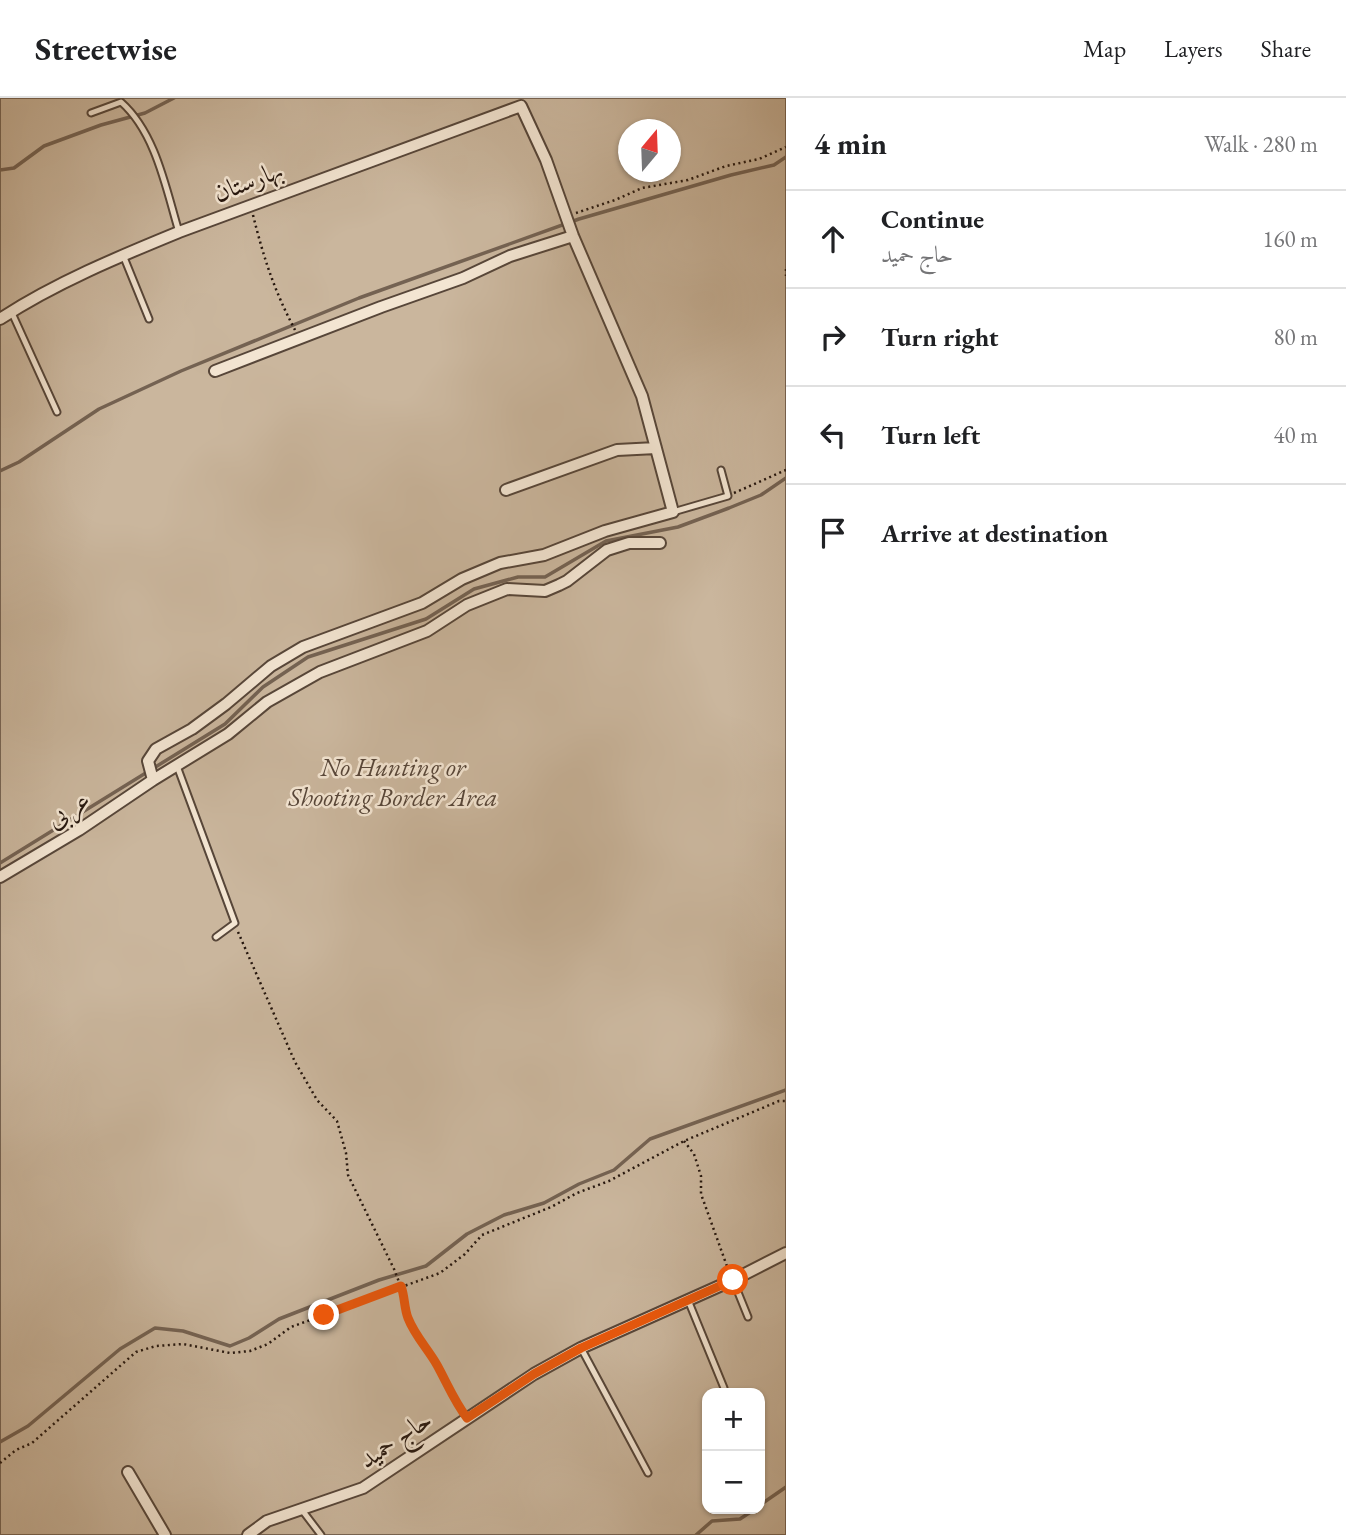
<!DOCTYPE html>
<html lang="en">
<head>
<meta charset="utf-8">
<style>
  :root { --surface:#fff; --page:#f6f6f6; --text:#202124; --muted:#757577; --line:#e0e0e0 }
  body { margin:0; font-family:"EB Garamond",Amiri,serif; background:var(--page); color:var(--text) }
  .controls { position:absolute; right:21px; bottom:21px; display:grid; overflow:hidden; border-radius:14px; box-shadow:0 2px 5px #0004 }
  .controls button { width:63px; height:63px; display:grid; place-items:center; padding:0; border:0; border-bottom:2px solid var(--line); background:var(--surface); color:var(--text); font:35px sans-serif }
  .compass { position:absolute; left:618px; top:21px; width:63px; height:63px; border-radius:50%; background:var(--surface); box-shadow:0 2px 5px #0004; rotate:19deg }
  .stop { position:absolute; width:21px; height:21px; margin:-16px; border:5px solid #ea580c; border-radius:50%; background:#fff }
  .stop.end { background:#ea580c; border-color:#fff; box-shadow:0 2px 7px #0008 }
  .list { margin:0; padding:0; list-style:none }
  h2 { display:flex; justify-content:space-between; align-items:center; height:91px; margin:0; padding:0 28px; font-size:30px }
  h2 small { font-size:23px; font-weight:400; color:var(--muted) }
  .list li { display:grid; grid-template-columns:46px 1fr auto; gap:21px; align-items:center; box-sizing:border-box; height:98px; padding:0 28px; border-top:2px solid var(--line) }
  .list b { display:block; font-size:26px; white-space:nowrap }
  .list p { margin:0; font-size:23px; white-space:nowrap; color:var(--muted) }
  .list em { font-size:23px; font-style:normal; color:var(--muted) }
  .icon { flex:none; width:38px; height:38px; fill:none; stroke:currentColor; stroke-width:2; stroke-linecap:round; stroke-linejoin:round }
  .map { position:relative; flex:none; width:786px; height:1437px; overflow:hidden }
  header { display:flex; align-items:center; gap:42px; box-sizing:border-box; height:98px; padding:0 35px; background:var(--surface); border-bottom:2px solid var(--line) }
  header strong { font-size:33px }
  nav { display:flex; gap:38px; margin-inline-start:auto; font-size:24px }
  main { display:flex }
  aside { flex:1; background:var(--surface) }
  .map>svg:first-child { display:block }
  .green { fill:#cab69d; stroke:#786656; stroke-width:2; fill-rule:evenodd }
  .lines { fill:none; stroke-linecap:round; stroke-linejoin:round }
  .stream { stroke:#746252; stroke-width:3.5 }
  .service-casing { stroke:#574639; stroke-width:9 }
  .minor-casing { stroke:#574639; stroke-width:14 }
  .path { stroke:#25160e; stroke-width:2.5; stroke-dasharray:2 3.5; stroke-linecap:butt }
  .service { stroke:#f3e5d2; stroke-width:5 }
  .minor { stroke:#f3e5d2; stroke-width:10 }
  .route { stroke:#ea580c; stroke-width:9 }
  .labels { text-anchor:middle; dominant-baseline:central; stroke-width:5; stroke-linejoin:round; paint-order:stroke }
  .street-label { font-size:26px; fill:#25160e; stroke:#f3e5d2 }
  .park-label { font-size:26px; font-style:italic; fill:#574639; stroke:#f3e5d2 }
</style>
</head>
<body>
<header>
<strong>Streetwise</strong>
<nav><a>Map</a><a>Layers</a><a>Share</a></nav>
</header>
<main>
<div class="map">
<svg width="786" height="1437" viewBox="0 0 786 1437">
  <rect width="100%" height="100%" fill="#ecd7ba"/>
  <filter id="stains"><feTurbulence type="fractalNoise" baseFrequency=".00286" numOctaves="4"/><feColorMatrix values="0 0 0 0 .2 0 0 0 0 .09 0 0 0 0 .02 0 0 0 .5 -.17"/></filter>
  <radialGradient id="worn" r=".72"><stop offset=".6" stop-color="#630" stop-opacity="0"/><stop offset="1" stop-color="#630" stop-opacity=".3"/></radialGradient>
  <path class="green" d="M0 0H786V1437H0ZM628 32H670V74H628ZM707 1295H760V1411H707Z"/>
  <g class="lines">
    <path class="stream" d="M0 72 14 70 44 48 101 27 145 15 174 0
      M0 373 19 364 99 311 181 273 359 200 579 121 731 77 774 67 786 59
      M0 765 225 626 263 589 308 559 426 521 474 491 518 479H545L606 443 678 429 729 410 761 397 786 380
      M0 1344 28 1328 120 1251 155 1230 183 1233 230 1248 249 1240 279 1221 379 1182 426 1168 467 1136 504 1117 544 1105 579 1086 614 1072 650 1041 786 992
      M760 1407 786 1389
      M696 1437 712 1423 740 1421 755 1411"/>
    <g class="service-casing">
      <path id="service" d="M91 15 121 4C156 35 166 91 179 134
        M123 157 149 221
        M12 215 57 314
        M673 414 728 398 721 372
        M177 668 235 825 216 839
        M733 1182 748 1219
        M688 1202 724 1290
        M581 1250 648 1375
        M302 1412 321 1437"/>
    </g>
    <g class="minor-casing">
      <path id="minor" d="M0 221C55 185 118 159 179 134L521 8 546 62 573 138 642 298 673 414 605 433 544 457 500 465 462 481 422 505 303 549 271 568 226 606 192 631 156 651 148 663 153 682 79 732 0 779
        M215 273 381 209 463 180 510 158 573 138
        M506 392 617 352 656 350
        M153 682 228 636 267 604 320 574 427 533 467 507 507 491 545 493 559 487 567 483 607 452 629 445H660
        M128 1374 165 1437
        M248 1437 267 1423 363 1390 534 1276 581 1250 733 1182 786 1155"/>
    </g>
    <path class="path" d="M576 115 615 102 642 90 688 82 726 68 759 61 786 49
      M253 117C264 161 274 192 295 232
      M786 171V178
      M734 395 786 372
      M238 834 295 964 317 1002 337 1023 346 1055 348 1077 394 1171 406 1202 407 1218 420 1244 436 1266 453 1301 461 1311
      M684 1043 694 1056 701 1078V1096L728 1171
      M0 1365 16 1352 32 1345 136 1254 156 1248 183 1246 230 1255 250 1253 268 1246 291 1229 440 1175 465 1156 482 1137 551 1109 577 1095 609 1083 684 1043 779 1003H786"/>
    <use href="#service" class="service"/>
    <use href="#minor" class="minor"/>
  </g>
  <g class="lines">
    <path class="route" d="M324 1217 401 1188C405 1199 404 1210 408 1220 415 1238 428 1251 437 1267 447 1285 454 1303 467 1320L534 1276 581 1250 733 1182"/>
  </g>
  <g class="labels">
    <g class="street-label">
      <text transform="translate(248 83) rotate(-21)">بهارستان</text>
      <text transform="translate(68 711) rotate(-33)">عربی</text>
      <text transform="translate(395 1341) rotate(-34)">حاج حمید</text>
    </g>
    <g class="park-label">
      <text x="393" y="669">No Hunting or<tspan x="393" dy="30">Shooting Border Area</tspan></text>
    </g>
  </g>
  <rect width="100%" height="100%" filter="url(#stains)"/>
  <rect width="100%" height="100%" fill="url(#worn)"/>
</svg>
<div class="controls">
<button>+</button>
<button>−</button>
</div>
<svg class="compass" viewBox="-18 -18 36 36"><path d="M0-13l5 13h-10z" fill="#e53935"/><path d="M0 13l5-13h-10z" fill="#757577"/></svg>
<div class="stop" style="left:733px;top:1182px"></div>
<div class="stop end" style="left:324px;top:1217px"></div>
</div>
<aside>
<h2>4 min<small>Walk · 280 m</small></h2>
<ul class="list">
<li><svg class="icon" aria-label="ahead" viewBox="0 0 24 24"><path d="M12 20V5M6 11l6-6 6 6"/></svg><div><b>Continue</b><p>حاج حمید</p></div><em>160 m</em></li>
<li><svg class="icon" aria-label="right" viewBox="0 0 24 24"><path d="M7 20v-9h11M14 6l5 5-5 5"/></svg><div><b>Turn right</b></div><em>80 m</em></li>
<li><svg class="icon" aria-label="left" viewBox="0 0 24 24"><path d="M17 20v-9H6M10 6l-5 5 5 5"/></svg><div><b>Turn left</b></div><em>40 m</em></li>
<li><svg class="icon" aria-label="arrive" viewBox="0 0 24 24"><path d="M6 21V4h12l-3 4 3 4H6"/></svg><div><b>Arrive at destination</b></div></li>
</ul>
</aside>
</main>
</body>
</html>
